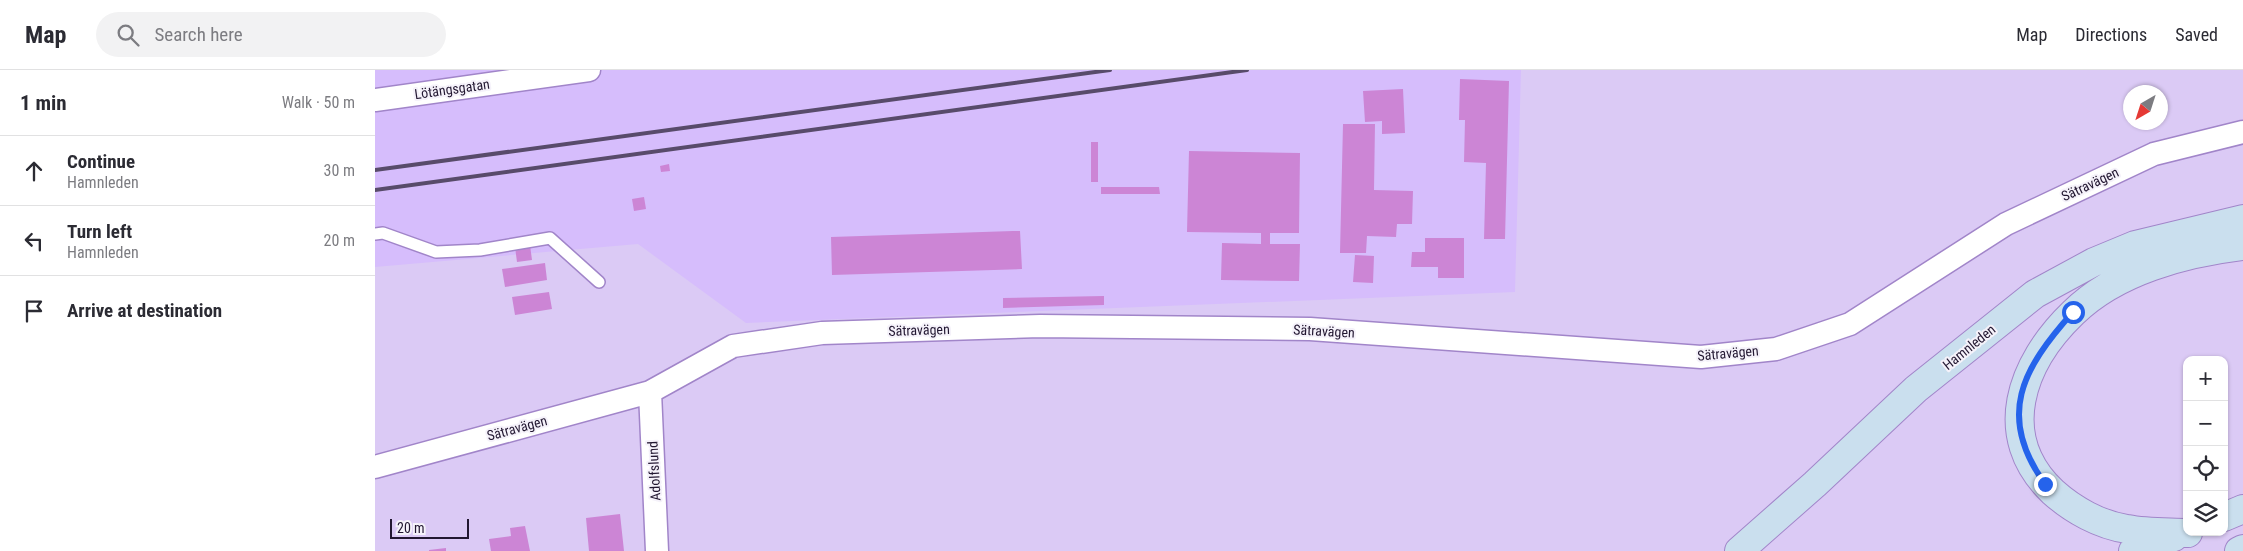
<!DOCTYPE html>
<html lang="en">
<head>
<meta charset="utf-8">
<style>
  :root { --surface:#fff; --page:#f2f2f3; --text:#2b2b33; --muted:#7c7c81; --line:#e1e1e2 }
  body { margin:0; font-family:"Roboto Condensed",sans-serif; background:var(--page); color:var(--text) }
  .controls { position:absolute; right:15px; bottom:15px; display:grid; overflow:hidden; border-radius:10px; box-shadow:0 1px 4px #0004 }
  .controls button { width:45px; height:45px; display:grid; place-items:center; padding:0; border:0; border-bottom:1px solid var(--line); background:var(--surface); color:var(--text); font:25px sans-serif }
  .compass { position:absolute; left:1748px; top:15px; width:45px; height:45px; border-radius:50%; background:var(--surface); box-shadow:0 1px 4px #0004; rotate:219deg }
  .scale { position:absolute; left:15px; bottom:12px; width:79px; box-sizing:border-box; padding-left:5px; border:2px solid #221731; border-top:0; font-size:14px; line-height:18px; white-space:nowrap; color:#221731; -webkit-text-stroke:4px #f5f2fa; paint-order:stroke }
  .stop { position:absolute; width:15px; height:15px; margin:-11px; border:4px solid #2563eb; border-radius:50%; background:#fff }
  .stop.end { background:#2563eb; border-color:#fff; box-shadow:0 1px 5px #0008 }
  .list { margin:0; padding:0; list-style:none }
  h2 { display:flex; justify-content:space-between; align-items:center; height:65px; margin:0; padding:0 20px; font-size:21px }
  h2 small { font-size:16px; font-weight:400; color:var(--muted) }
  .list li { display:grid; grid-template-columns:32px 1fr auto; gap:15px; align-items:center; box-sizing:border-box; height:70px; padding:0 20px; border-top:1px solid var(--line) }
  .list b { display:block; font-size:19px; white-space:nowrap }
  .list p { margin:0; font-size:16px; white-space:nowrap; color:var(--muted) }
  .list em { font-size:16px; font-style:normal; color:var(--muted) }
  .icon { flex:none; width:28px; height:28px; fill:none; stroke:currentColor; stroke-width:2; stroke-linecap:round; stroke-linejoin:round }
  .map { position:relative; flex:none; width:1868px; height:481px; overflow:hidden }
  header { display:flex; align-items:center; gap:30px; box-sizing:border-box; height:70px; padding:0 25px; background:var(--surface); border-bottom:1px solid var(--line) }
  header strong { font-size:24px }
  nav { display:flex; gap:28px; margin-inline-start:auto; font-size:18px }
  .search { width:350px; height:45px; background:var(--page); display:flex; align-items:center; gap:12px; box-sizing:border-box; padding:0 18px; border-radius:28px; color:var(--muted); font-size:19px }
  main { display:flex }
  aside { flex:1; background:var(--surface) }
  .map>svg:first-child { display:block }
  .built { fill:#d6bdfc }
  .building { fill:#cc85d5 }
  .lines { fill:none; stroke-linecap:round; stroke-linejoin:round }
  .service-casing { stroke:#a185c9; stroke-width:14 }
  .minor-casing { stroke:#a185c9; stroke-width:25 }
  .secondary-casing { stroke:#a185c9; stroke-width:30 }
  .service { stroke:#fff; stroke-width:11 }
  .minor { stroke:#fff; stroke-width:22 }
  .secondary { stroke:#cadfee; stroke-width:28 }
  .rail { stroke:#584b6a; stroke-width:4 }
  .route { stroke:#2563eb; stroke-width:6 }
  .labels { text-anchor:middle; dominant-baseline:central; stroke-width:4; stroke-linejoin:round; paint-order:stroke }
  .street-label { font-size:14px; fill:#221731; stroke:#f5f2fa }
</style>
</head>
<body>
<header>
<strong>Map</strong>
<div class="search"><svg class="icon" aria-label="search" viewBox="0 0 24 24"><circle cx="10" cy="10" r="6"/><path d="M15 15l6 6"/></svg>Search here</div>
<nav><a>Map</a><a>Directions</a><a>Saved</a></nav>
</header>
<main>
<aside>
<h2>1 min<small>Walk · 50 m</small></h2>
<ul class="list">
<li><svg class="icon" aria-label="ahead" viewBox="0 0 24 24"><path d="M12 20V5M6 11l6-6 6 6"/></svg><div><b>Continue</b><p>Hamnleden</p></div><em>30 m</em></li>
<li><svg class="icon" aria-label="left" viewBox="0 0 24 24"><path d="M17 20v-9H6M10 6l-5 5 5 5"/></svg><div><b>Turn left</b><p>Hamnleden</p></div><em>20 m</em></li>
<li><svg class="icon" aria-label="arrive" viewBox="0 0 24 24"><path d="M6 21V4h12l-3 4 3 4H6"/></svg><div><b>Arrive at destination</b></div></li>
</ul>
</aside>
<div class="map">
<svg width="1868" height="481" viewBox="0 0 1868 481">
  <rect width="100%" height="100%" fill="#dbcaf5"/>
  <path class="built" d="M0 0H1146L1140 222 371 253 263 174 0 197Z"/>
  <path class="building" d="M1085 9 1134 11 1130 169H1109L1111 93 1089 92 1090 50H1084Z
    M1028 19 1030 63 1007 64V51L990 52 988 21Z
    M968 54H1000L999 120 1038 121 1037 154H1022L1021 167 992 166 991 183H965Z
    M716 72H723V112H716Z
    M814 81 925 83 924 163H895V174H925L924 211 846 210 847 173 886 174V163L812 162Z
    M294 94 295 101 286 102 285 96Z
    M726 117H784L785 124H726Z
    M269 127 271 139 259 141 257 129Z
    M638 161H645L647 199 457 205 456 167Z
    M1050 168H1089V208H1063V197H1036L1037 182H1050Z
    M155 175 157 190 142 192 140 177Z
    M980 185 999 186 998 213 978 212Z
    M170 193 172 210 130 217 127 199Z
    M174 222 177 239 140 245 137 227Z
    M729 226V235L628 238V228Z
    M245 444 249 481H214L211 448Z
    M150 456 155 481H116L114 469 136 466 135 458Z
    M71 478V481H54V480Z"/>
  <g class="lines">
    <g class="service-casing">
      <path id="service" d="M0 164 8 163 61 182 105 180 175 168 224 212"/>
    </g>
    <g class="minor-casing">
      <path id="minor" d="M0 30 214 0
        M275 322 282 481
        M0 397 275 322 358 276 447 263 665 256 935 259 1326 287 1401 279 1475 254 1631 154 1779 84 1868 62"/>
    </g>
    <g class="secondary-casing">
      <path id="secondary" d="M1849 447 1868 439
        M1813 463C1793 462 1771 463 1752 459 1725 455 1698 440 1678 422 1619 366 1646 293 1698 243 1741 201 1809 183 1868 176
        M1364 481 1440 414 1541 319 1660 224 1719 192 1760 175 1868 149
        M1758 481 1799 467
        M1864 481 1868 479"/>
    </g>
    <use href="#service" class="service"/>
    <use href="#minor" class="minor"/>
    <use href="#secondary" class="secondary"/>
    <path class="rail" d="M0 100 735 0
      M0 120 872 0"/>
  </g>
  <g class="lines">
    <path class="route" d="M1670 414C1621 346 1647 299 1698 242"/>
  </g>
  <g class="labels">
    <g class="street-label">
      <text transform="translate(77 19) rotate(-8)">Lötängsgatan</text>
      <text transform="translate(1715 114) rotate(-25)">Sätravägen</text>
      <text transform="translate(544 260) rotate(-2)">Sätravägen</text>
      <text transform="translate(949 261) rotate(3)">Sätravägen</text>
      <text transform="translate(1594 277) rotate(-39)">Hamnleden</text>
      <text transform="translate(1353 283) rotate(-5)">Sätravägen</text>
      <text transform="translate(142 358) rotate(-15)">Sätravägen</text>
      <text transform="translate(279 401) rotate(-93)">Adolfslund</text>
    </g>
  </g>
</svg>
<div class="controls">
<button>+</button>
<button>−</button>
<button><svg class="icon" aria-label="locate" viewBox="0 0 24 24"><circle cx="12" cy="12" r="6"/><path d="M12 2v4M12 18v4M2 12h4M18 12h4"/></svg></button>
<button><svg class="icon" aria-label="layers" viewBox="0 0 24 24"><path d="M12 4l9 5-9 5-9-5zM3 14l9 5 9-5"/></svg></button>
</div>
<svg class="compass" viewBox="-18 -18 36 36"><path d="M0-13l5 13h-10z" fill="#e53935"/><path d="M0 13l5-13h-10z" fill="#7c7c81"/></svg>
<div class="scale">20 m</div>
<div class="stop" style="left:1698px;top:242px"></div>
<div class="stop end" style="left:1670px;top:414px"></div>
</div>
</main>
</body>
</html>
